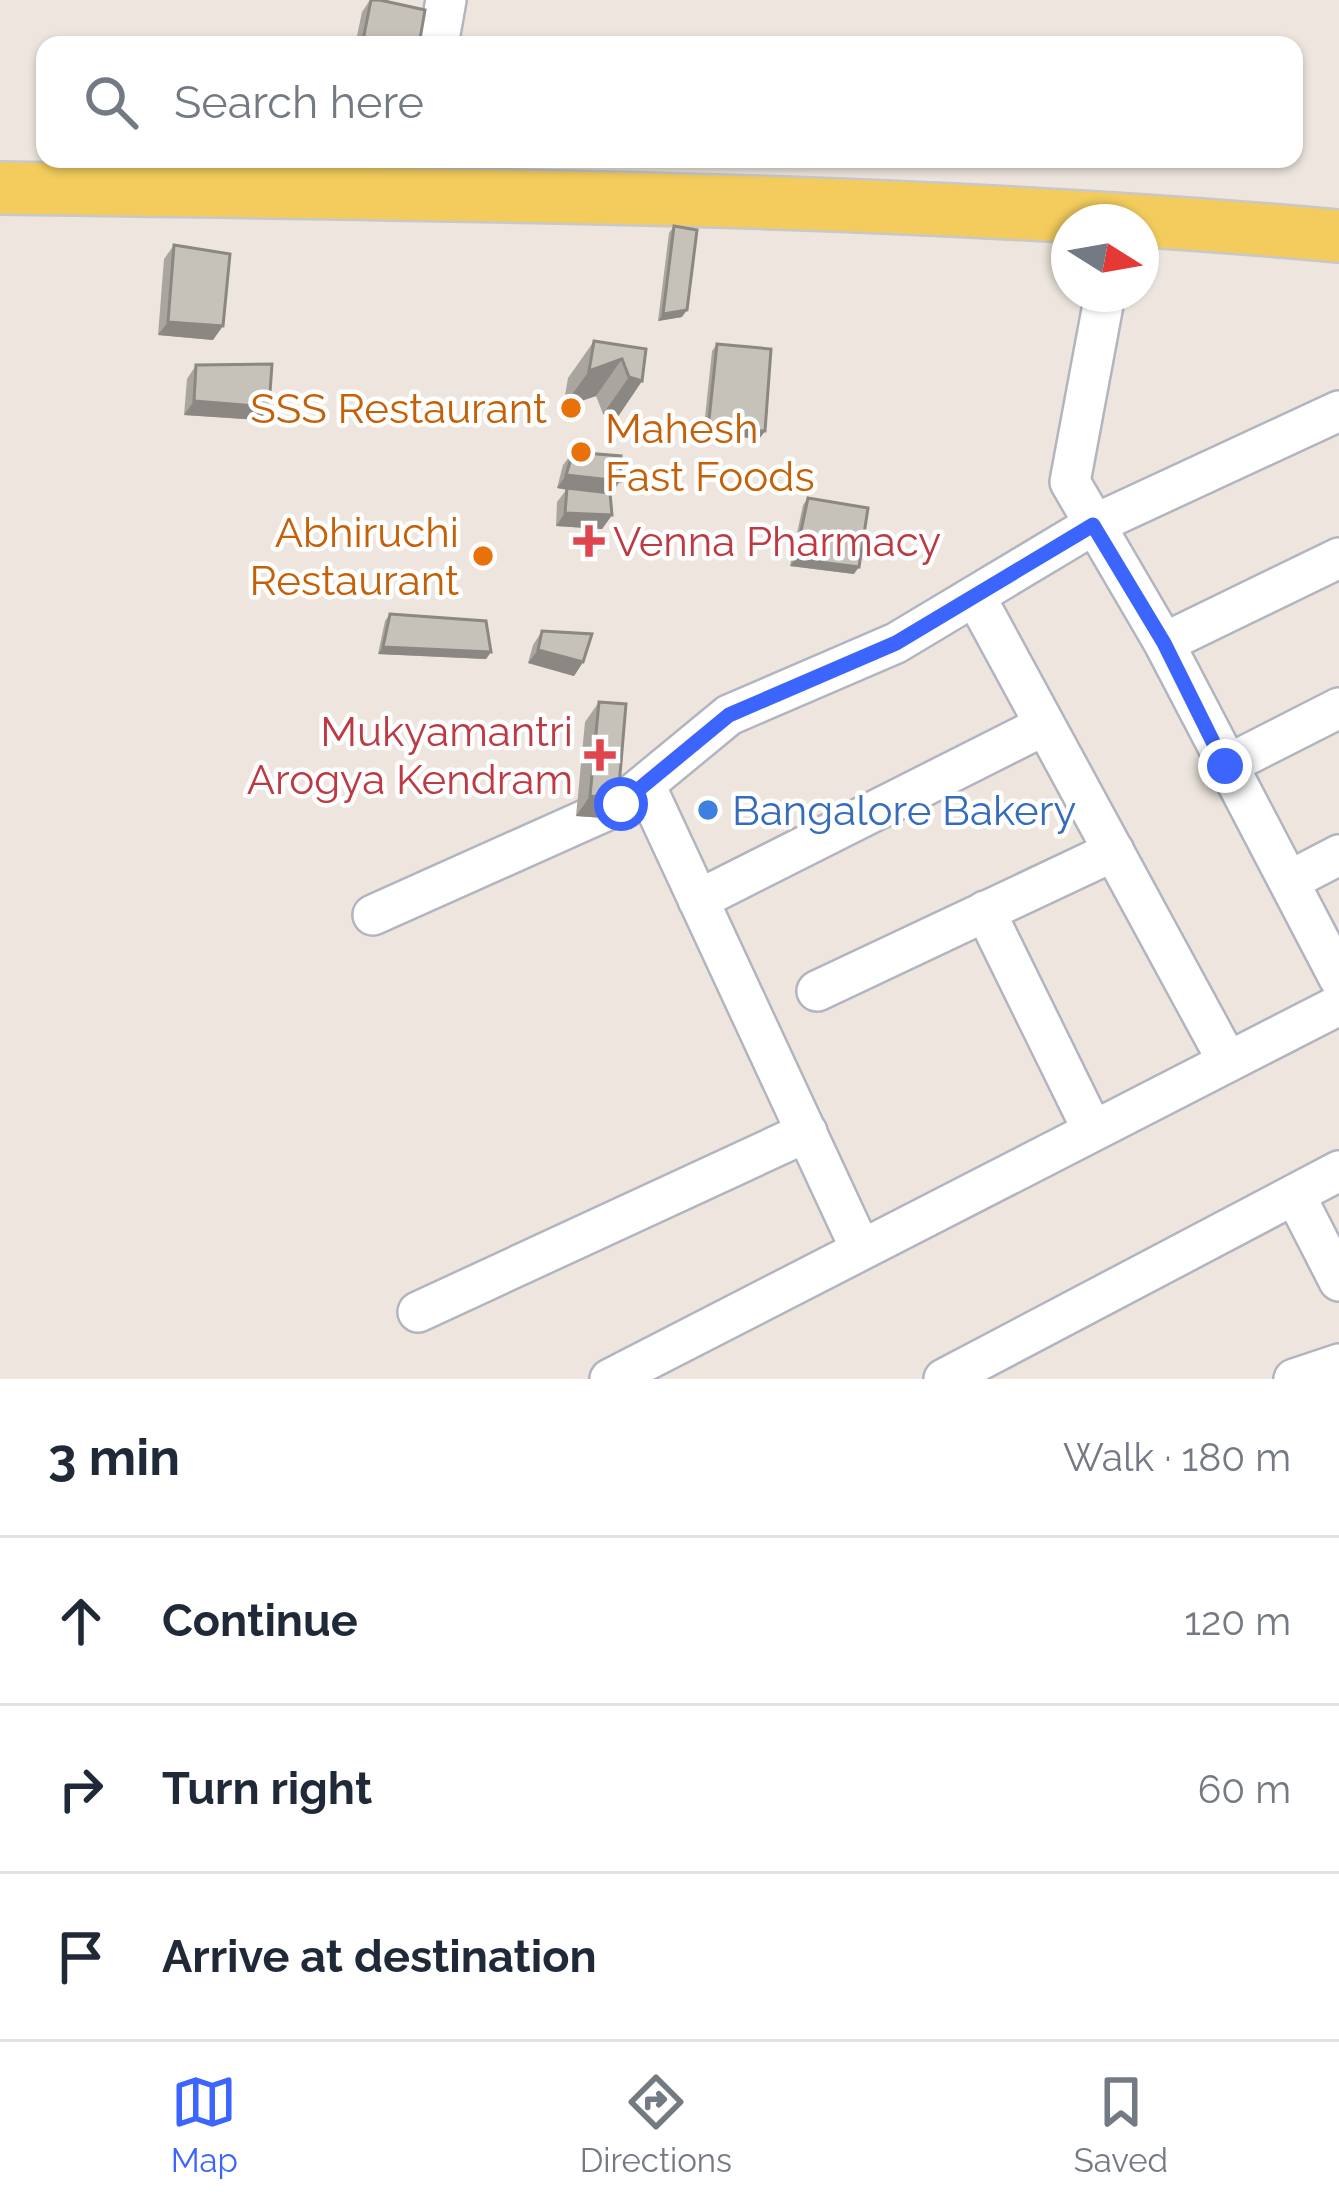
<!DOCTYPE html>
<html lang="en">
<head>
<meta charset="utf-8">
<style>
  :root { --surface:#fff; --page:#f6f6f7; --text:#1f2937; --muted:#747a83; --line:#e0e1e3; --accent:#3c65fd }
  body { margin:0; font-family:Raleway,sans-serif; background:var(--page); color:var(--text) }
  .compass { position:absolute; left:1051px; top:204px; width:108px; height:108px; border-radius:50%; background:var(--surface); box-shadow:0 3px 9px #0004; rotate:101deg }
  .stop { position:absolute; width:36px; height:36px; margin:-27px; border:9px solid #3c65fd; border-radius:50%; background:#fff }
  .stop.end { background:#3c65fd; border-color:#fff; box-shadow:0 3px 12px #0008 }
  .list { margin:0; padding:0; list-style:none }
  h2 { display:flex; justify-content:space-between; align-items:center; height:156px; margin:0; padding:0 48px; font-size:51px }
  h2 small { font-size:39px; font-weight:400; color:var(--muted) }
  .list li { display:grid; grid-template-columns:78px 1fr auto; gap:36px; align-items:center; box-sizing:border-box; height:168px; padding:0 48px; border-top:3px solid var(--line) }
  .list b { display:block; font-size:45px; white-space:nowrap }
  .list em { font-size:39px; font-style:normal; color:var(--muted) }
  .icon { flex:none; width:66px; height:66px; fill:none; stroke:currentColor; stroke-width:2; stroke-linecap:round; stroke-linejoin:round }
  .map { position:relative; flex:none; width:1339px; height:1379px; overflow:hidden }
  .search { position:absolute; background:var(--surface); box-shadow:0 3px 9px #0004; left:36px; right:36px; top:36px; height:132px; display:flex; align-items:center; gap:30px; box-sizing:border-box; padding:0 42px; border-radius:24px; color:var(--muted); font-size:45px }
  .sheet { height:660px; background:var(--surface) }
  nav { display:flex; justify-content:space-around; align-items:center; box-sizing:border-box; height:168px; border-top:3px solid var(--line); background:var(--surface); font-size:33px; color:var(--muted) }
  nav a { display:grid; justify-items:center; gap:6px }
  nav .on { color:var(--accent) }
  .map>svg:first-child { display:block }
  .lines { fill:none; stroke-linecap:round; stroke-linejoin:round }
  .minor-casing { stroke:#b2b5c0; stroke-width:44 }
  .major-casing { stroke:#c8c8c8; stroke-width:56 }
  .minor { stroke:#fff; stroke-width:39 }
  .major { stroke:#f3cc5d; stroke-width:51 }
  .wall { fill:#aaa69f }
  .shaded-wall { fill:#8b8782 }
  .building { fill:#c6c1b9; stroke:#8b8782; stroke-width:3 }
  .route { stroke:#3c65fd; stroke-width:15 }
  .food-dot { fill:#e8710a; stroke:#fff; stroke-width:4.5 }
  .health-dot { fill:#e0444e; stroke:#fff; stroke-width:4.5 }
  .shop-dot { fill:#3f7fe0; stroke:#fff; stroke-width:4.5 }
  .labels { text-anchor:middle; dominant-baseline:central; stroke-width:9; stroke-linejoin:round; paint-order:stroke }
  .food-label { font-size:42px; fill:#c56008; stroke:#fff; text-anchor:end }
  .health-label { font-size:42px; fill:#be3a42; stroke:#fff; text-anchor:start }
  .shop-label { font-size:42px; fill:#366cbe; stroke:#fff; text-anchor:start }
</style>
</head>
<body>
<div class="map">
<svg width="1339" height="1379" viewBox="0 0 1339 1379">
  <rect width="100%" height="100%" fill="#eee6de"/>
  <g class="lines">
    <g class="minor-casing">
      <path id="minor" d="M438 45 446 0
        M1105 294 1070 482 1164 643 1339 978
        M975 596 1228 1062
        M1164 643 1339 558
        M1225 766 1339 708
        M645 785 861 1250
        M1289 881 1339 855
        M698 900 1045 725
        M985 911 1093 1131
        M373 915 621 804 729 715 896 643 1093 525 1339 411
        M817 991 1114 851
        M1295 1195 1339 1281
        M418 1312 807 1132
        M610 1379 1339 1005
        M944 1379 1339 1171
        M1294 1379 1339 1364"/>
    </g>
    <g class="major-casing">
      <path id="major" d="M0 188C446 195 895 196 1339 236"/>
    </g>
    <use href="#minor" class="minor"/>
    <use href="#major" class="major"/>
  </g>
  <path class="wall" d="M370 0H380L419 45H355L362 12Z
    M674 226 682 317 658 321 669 233Z
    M174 245 213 340 158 335 164 259Z
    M594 341 646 349 642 381 617 418 603 414 596 396 563 407 568 378Z
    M717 344 760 438 703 436 712 351Z
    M196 365 269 407 260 420 184 415 187 379Z
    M573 452 610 495 612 515 602 529 556 526 557 502 566 490 557 488 563 465Z
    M808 498 854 574 790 566 803 505Z
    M390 614 491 652 486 659 378 654 385 621Z
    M542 631 583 662 574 676 528 663 533 645Z
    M599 702 618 798 604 818 576 816 585 722Z"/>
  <path class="shaded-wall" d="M687 310 682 317 658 321 663 314Z
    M168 322 223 326 213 340 158 335Z
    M622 359 596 396 563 407 589 371Z
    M629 377 642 381 617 418 603 414Z
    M194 401 269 407 260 420 184 415Z
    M708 429 765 431 760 438 703 436Z
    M566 475 620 481 611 495 557 488Z
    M565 513 612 515 602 529 556 526Z
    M795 559 859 567 854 574 790 566Z
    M383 647 491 652 486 659 378 654Z
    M538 650 583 662 574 676 528 663Z
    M590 796 618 798 604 818 576 816Z"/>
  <path class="building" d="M371 0H380L425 10 419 45H362Z
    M674 226 697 230 687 310 663 314Z
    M174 245 230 254 223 326 168 322Z
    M594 341 646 349 642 381 629 377 622 359 589 371Z
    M717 344 771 349 765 431 708 429Z
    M272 364 269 407 194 401 196 365Z
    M573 452 621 456 620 481 566 475Z
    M567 488 610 493 612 515 565 513Z
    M808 498 868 508 859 567 795 559Z
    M390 614 486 621 491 652 383 647Z
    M542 631 592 634 583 662 538 650Z
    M599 702 626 704 618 798 590 796Z"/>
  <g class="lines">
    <path class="route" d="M621 804 729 715 896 643 1093 525 1164 643 1225 766"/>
  </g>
  <g class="food-dot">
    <circle cx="571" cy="408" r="12"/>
    <circle cx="581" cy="452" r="12"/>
    <circle cx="483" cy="556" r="12"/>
  </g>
  <g class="health-dot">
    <path d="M583 523h12v12h12v12h-12v12h-12v-12h-12v-12h12z"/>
    <path d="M594 737h12v12h12v12h-12v12h-12v-12h-12v-12h12z"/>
  </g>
  <circle class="shop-dot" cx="708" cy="810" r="12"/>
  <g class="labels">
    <g class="food-label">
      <text x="547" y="408">SSS Restaurant</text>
      <text x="605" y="428" text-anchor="start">Mahesh<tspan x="605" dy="48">Fast Foods</tspan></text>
      <text x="459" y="532">Abhiruchi<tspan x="459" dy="48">Restaurant</tspan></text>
    </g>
    <g class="health-label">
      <text x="613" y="541">Venna Pharmacy</text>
      <text x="573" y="731" text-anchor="end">Mukyamantri<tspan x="573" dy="48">Arogya Kendram</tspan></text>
    </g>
    <g class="shop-label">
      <text x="732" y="810">Bangalore Bakery</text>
    </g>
  </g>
</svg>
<svg class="compass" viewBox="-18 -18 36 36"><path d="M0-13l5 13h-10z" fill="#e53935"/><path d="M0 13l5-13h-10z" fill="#747a83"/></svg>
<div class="stop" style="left:621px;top:804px"></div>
<div class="stop end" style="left:1225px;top:766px"></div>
<div class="search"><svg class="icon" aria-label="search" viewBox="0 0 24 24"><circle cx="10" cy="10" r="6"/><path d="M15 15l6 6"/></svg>Search here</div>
</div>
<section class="sheet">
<h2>3 min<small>Walk · 180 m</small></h2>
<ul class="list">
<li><svg class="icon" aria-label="ahead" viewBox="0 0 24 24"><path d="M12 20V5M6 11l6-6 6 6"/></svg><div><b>Continue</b></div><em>120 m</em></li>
<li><svg class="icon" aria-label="right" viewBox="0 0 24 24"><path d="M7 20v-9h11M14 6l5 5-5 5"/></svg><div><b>Turn right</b></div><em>60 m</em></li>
<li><svg class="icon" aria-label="arrive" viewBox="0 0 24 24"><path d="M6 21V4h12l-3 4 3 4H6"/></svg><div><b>Arrive at destination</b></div></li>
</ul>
</section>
<nav>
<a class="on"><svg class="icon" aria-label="map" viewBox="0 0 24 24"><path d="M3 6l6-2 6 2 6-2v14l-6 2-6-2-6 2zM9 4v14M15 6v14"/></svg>Map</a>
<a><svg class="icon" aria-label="directions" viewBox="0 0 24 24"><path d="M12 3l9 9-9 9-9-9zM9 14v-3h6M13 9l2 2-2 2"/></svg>Directions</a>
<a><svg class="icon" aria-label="saved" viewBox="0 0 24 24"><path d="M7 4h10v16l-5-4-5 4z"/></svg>Saved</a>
</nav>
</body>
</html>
